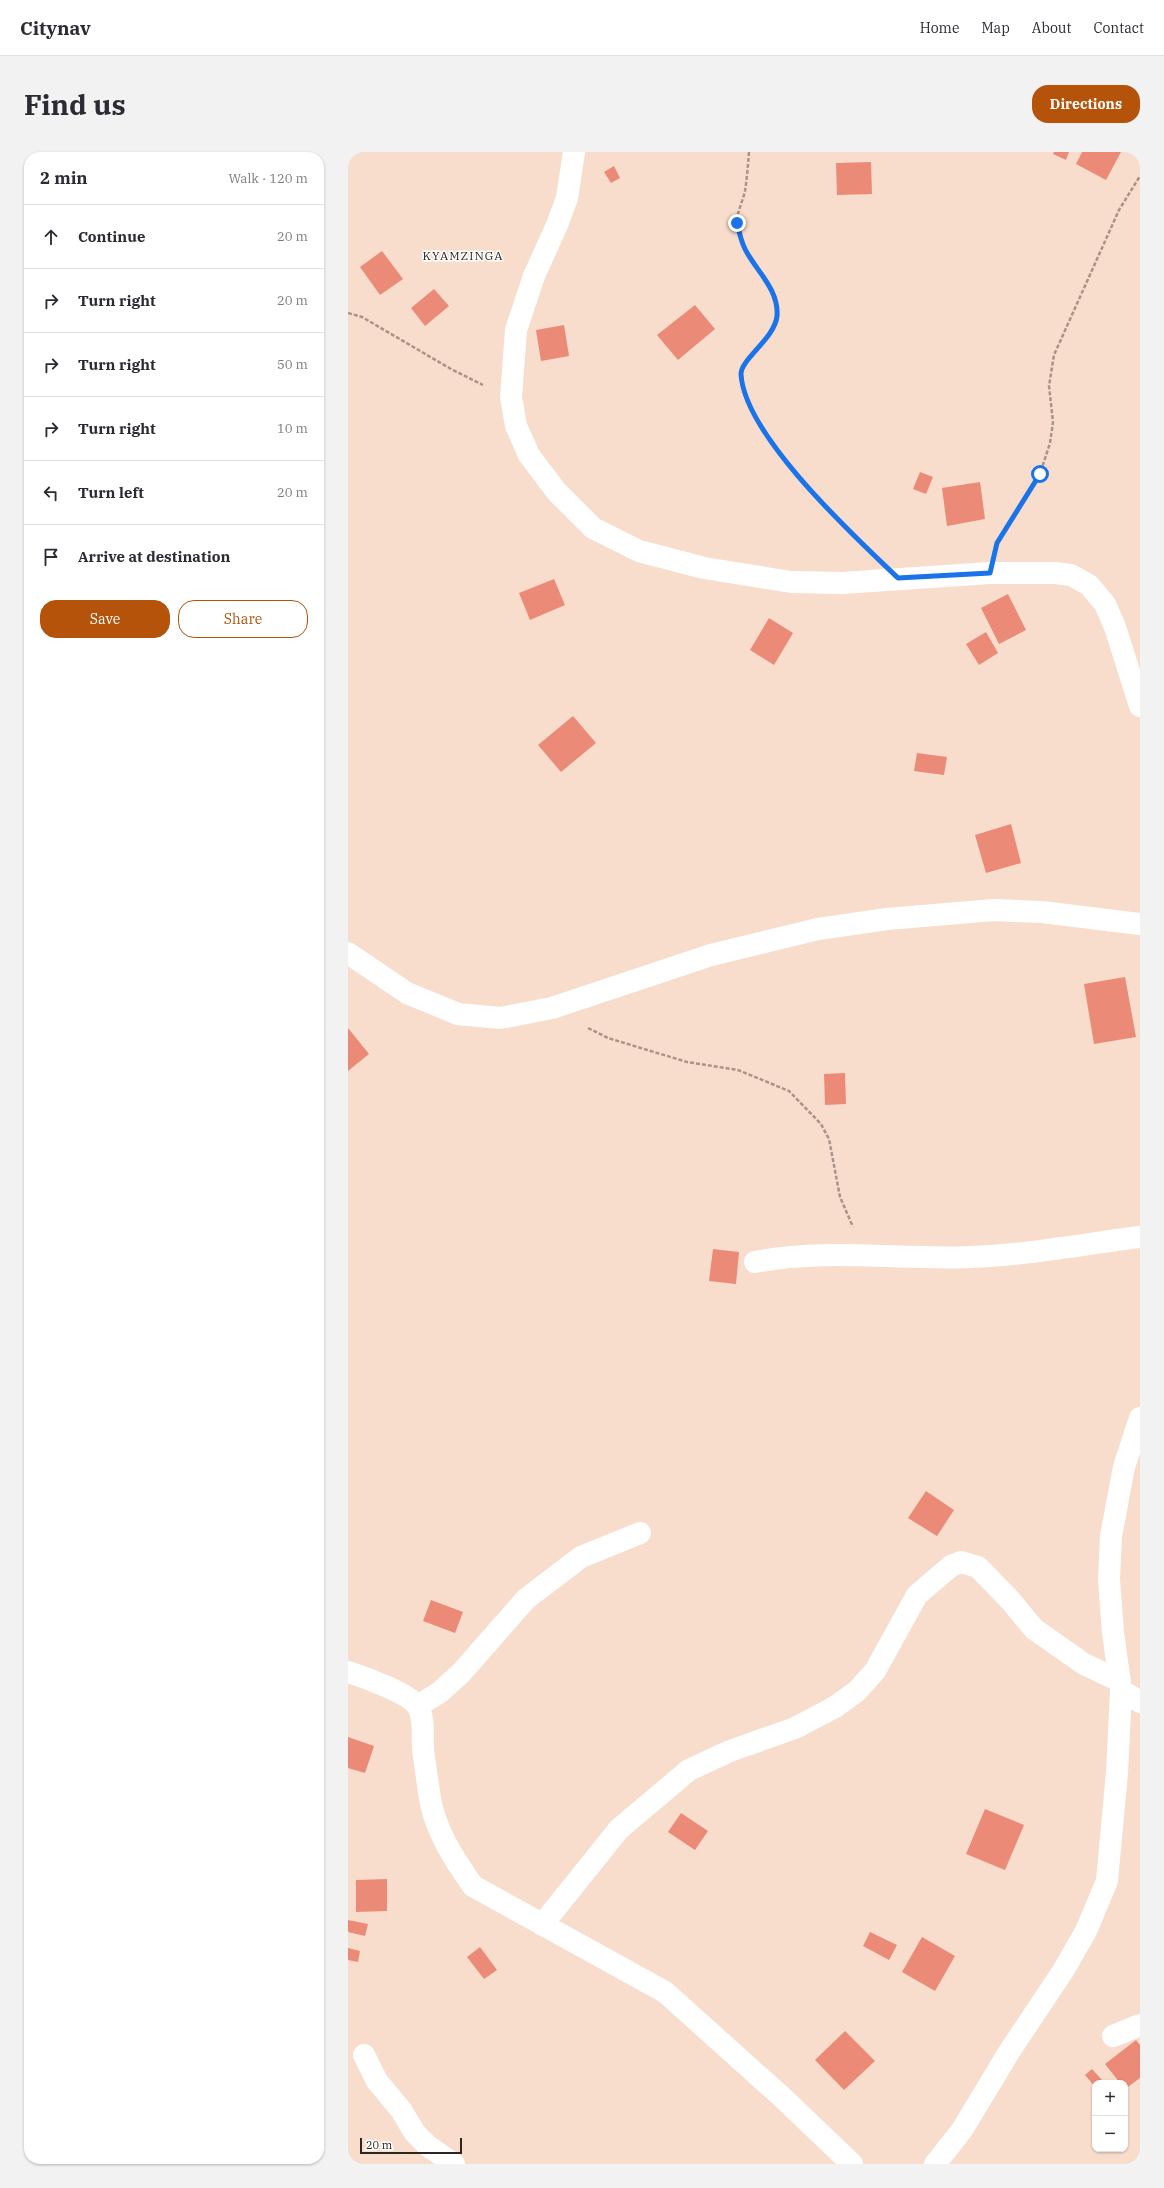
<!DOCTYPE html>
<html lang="en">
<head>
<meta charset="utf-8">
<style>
  :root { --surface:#fff; --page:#f2f2f3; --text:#2b2b33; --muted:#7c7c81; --line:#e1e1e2; --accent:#b45309 }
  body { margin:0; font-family:"IBM Plex Serif",serif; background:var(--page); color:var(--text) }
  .controls { position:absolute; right:12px; bottom:12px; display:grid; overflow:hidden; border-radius:8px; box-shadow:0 1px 3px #0004 }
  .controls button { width:36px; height:36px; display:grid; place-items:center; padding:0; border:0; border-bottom:1px solid var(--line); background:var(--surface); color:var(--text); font:20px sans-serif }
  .scale { position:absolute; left:12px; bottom:10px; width:102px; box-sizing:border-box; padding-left:4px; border:2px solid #2f251f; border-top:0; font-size:11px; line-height:14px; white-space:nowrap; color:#2f251f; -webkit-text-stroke:3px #fff; paint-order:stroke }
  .stop { position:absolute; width:12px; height:12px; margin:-9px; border:3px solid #1a73e8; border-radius:50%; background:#fff }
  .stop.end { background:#1a73e8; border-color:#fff; box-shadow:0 1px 4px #0008 }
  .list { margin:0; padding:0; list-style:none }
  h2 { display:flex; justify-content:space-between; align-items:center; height:52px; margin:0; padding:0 16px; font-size:17px }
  h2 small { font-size:13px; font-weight:400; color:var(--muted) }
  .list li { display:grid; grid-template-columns:26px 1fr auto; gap:12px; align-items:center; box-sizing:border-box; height:64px; padding:0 16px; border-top:1px solid var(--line) }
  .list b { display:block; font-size:15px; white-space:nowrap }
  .list em { font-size:13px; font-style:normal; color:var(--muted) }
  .actions { display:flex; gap:8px; padding:12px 16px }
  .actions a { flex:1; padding:9px 0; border:1px solid var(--accent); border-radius:16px; text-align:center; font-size:14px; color:var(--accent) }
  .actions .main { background:var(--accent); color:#fff }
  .icon { flex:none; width:22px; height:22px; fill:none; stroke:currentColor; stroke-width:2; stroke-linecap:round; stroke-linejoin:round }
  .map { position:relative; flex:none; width:792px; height:2012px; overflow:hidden; border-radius:16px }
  header { display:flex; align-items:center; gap:24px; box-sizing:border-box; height:56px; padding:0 20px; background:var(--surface); border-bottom:1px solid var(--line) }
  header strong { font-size:19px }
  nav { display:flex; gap:22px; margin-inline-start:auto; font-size:14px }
  .intro { display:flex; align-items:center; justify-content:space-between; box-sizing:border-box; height:96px; padding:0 24px }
  h1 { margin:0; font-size:28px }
  .button { padding:10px 18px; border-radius:16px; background:var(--accent); color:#fff; font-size:14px; font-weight:700 }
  main { display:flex; gap:24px; padding:0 24px }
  aside { flex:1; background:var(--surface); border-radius:16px; box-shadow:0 1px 3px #0004 }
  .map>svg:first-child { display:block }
  .building { fill:#eb8a76 }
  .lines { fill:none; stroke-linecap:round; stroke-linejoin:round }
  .path { stroke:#a89488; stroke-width:2.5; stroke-dasharray:4 2; stroke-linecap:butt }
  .minor { stroke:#fff; stroke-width:22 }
  .route { stroke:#1a73e8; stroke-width:5 }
  .labels { text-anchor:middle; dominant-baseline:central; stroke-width:3; stroke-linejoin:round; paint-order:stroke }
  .quarter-label { font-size:12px; letter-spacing:1px; fill:#2f251f; stroke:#fff }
</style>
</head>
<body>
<header>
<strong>Citynav</strong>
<nav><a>Home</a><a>Map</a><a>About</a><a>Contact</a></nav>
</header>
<div class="intro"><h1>Find us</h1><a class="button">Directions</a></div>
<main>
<aside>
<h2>2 min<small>Walk · 120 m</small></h2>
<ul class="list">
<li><svg class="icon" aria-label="ahead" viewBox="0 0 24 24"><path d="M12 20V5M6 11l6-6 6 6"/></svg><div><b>Continue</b></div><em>20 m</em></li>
<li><svg class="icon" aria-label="right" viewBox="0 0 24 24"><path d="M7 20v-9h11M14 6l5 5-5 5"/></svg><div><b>Turn right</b></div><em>20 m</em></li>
<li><svg class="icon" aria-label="right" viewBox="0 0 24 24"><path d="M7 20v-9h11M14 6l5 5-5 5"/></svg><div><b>Turn right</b></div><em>50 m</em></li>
<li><svg class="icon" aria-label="right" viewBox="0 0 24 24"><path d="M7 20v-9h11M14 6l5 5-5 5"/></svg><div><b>Turn right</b></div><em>10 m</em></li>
<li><svg class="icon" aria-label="left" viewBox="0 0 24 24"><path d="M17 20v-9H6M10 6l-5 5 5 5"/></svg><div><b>Turn left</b></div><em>20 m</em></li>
<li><svg class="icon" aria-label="arrive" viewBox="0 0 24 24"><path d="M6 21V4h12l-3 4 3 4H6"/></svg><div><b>Arrive at destination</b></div></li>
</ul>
<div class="actions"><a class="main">Save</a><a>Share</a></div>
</aside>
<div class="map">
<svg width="792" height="2012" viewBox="0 0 792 2012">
  <rect width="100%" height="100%" fill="#f8ddcd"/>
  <path class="building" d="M706 0H721L718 8 705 2Z
    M734 0H773L758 28 728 12Z
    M523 10 524 42 489 43 488 11Z
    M266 14 272 26 263 31 256 20Z
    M34 99 55 127 32 143 12 115Z
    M86 137 101 154 77 174 63 156Z
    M347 153 367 177 330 208 309 183Z
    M216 173 221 204 193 209 188 178Z
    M572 320 585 325 578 342 565 337Z
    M632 330 637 367 599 374 594 336Z
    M206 427 217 453 182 468 171 441Z
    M660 442 678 478 651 492 633 456Z
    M421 466 445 481 426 513 402 498Z
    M638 480 650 501 631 513 618 492Z
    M225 564 248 591 213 620 190 593Z
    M569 601 599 605 596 623 566 619Z
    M663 672 673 711 638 721 627 683Z
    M777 825 788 885 746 892 736 832Z
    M0 876 21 902 0 919Z
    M497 921 498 952 477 953 476 922Z
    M365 1097 391 1100 388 1132 361 1129Z
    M578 1339 606 1358 589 1384 560 1366Z
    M83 1448 115 1460 107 1481 75 1469Z
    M0 1585 26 1594 17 1621 0 1616Z
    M637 1657 676 1673 657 1718 618 1702Z
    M333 1661 360 1679 347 1698 320 1680Z
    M39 1727V1759L8 1760V1728Z
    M0 1768 20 1772 17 1784 0 1780Z
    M522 1780 549 1793 541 1808 515 1794Z
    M574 1785 607 1804 587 1839 554 1820Z
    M132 1795 149 1818 136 1827 119 1805Z
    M0 1796 12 1799 10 1810 0 1808Z
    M497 1879 527 1909 496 1938 467 1908Z
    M788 1888 792 1893V1926L777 1937V1931H772L757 1912Z
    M744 1917 754 1928 747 1931V1935L737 1923Z"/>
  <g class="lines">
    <path class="path" d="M401 0C400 13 399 26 397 39 395 49 388 62 389 72 389 79 394 91 397 98 407 116 425 131 428 153 433 190 398 197 393 220 392 227 396 237 398 243 419 300 479 358 522 399
      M0 161 14 165 103 217 135 233
      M649 391 692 322 702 291 705 270 701 234 706 203 771 58 792 24
      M240 876 260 886 339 910 390 918 441 939 473 972 481 987 492 1045 505 1075"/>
    <path class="minor" d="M226 0 219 46 209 73 186 124 168 178 163 245 168 274 181 303 208 339 245 376 291 399 356 416 443 430 494 431 642 421H707L723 423 741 433 757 452 767 475 792 554
      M0 801 59 841 110 862 152 866 204 856 363 803 470 777 539 767 646 758 694 760 792 772
      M407 1110C478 1096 551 1108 623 1105 679 1103 736 1092 792 1085
      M0 1520C16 1525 63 1542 70 1555 77 1567 74 1585 75 1598 77 1612 79 1626 81 1640 85 1675 105 1706 125 1734L317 1840 435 1946 504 2012
      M773 1538 792 1550
      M70 1554 92 1540 113 1521 178 1447 233 1405 292 1381
      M194 1773 271 1677 341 1618 382 1599 447 1576 487 1555 509 1539 527 1519 569 1443 603 1414 613 1410 630 1415 662 1448 686 1477 736 1512 772 1529
      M765 1884 792 1873
      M16 1903 29 1929 53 1958 67 1981 80 1994 106 2012
      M587 2012 614 1978 661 1900 715 1819 738 1779 759 1729 769 1621 773 1538 765 1481 761 1427 763 1384 776 1315 792 1266"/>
  </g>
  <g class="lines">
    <path class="route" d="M389 71C391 80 393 89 397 97 408 119 431 137 429 164 427 186 393 207 393 222 396 283 506 384 550 426L642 421 649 391 692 322"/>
  </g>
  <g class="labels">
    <g class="quarter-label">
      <text x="115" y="103">KYAMZINGA</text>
    </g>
  </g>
</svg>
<div class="controls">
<button>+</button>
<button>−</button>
</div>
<div class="scale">20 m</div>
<div class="stop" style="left:692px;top:322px"></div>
<div class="stop end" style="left:389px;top:71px"></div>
</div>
</main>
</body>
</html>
